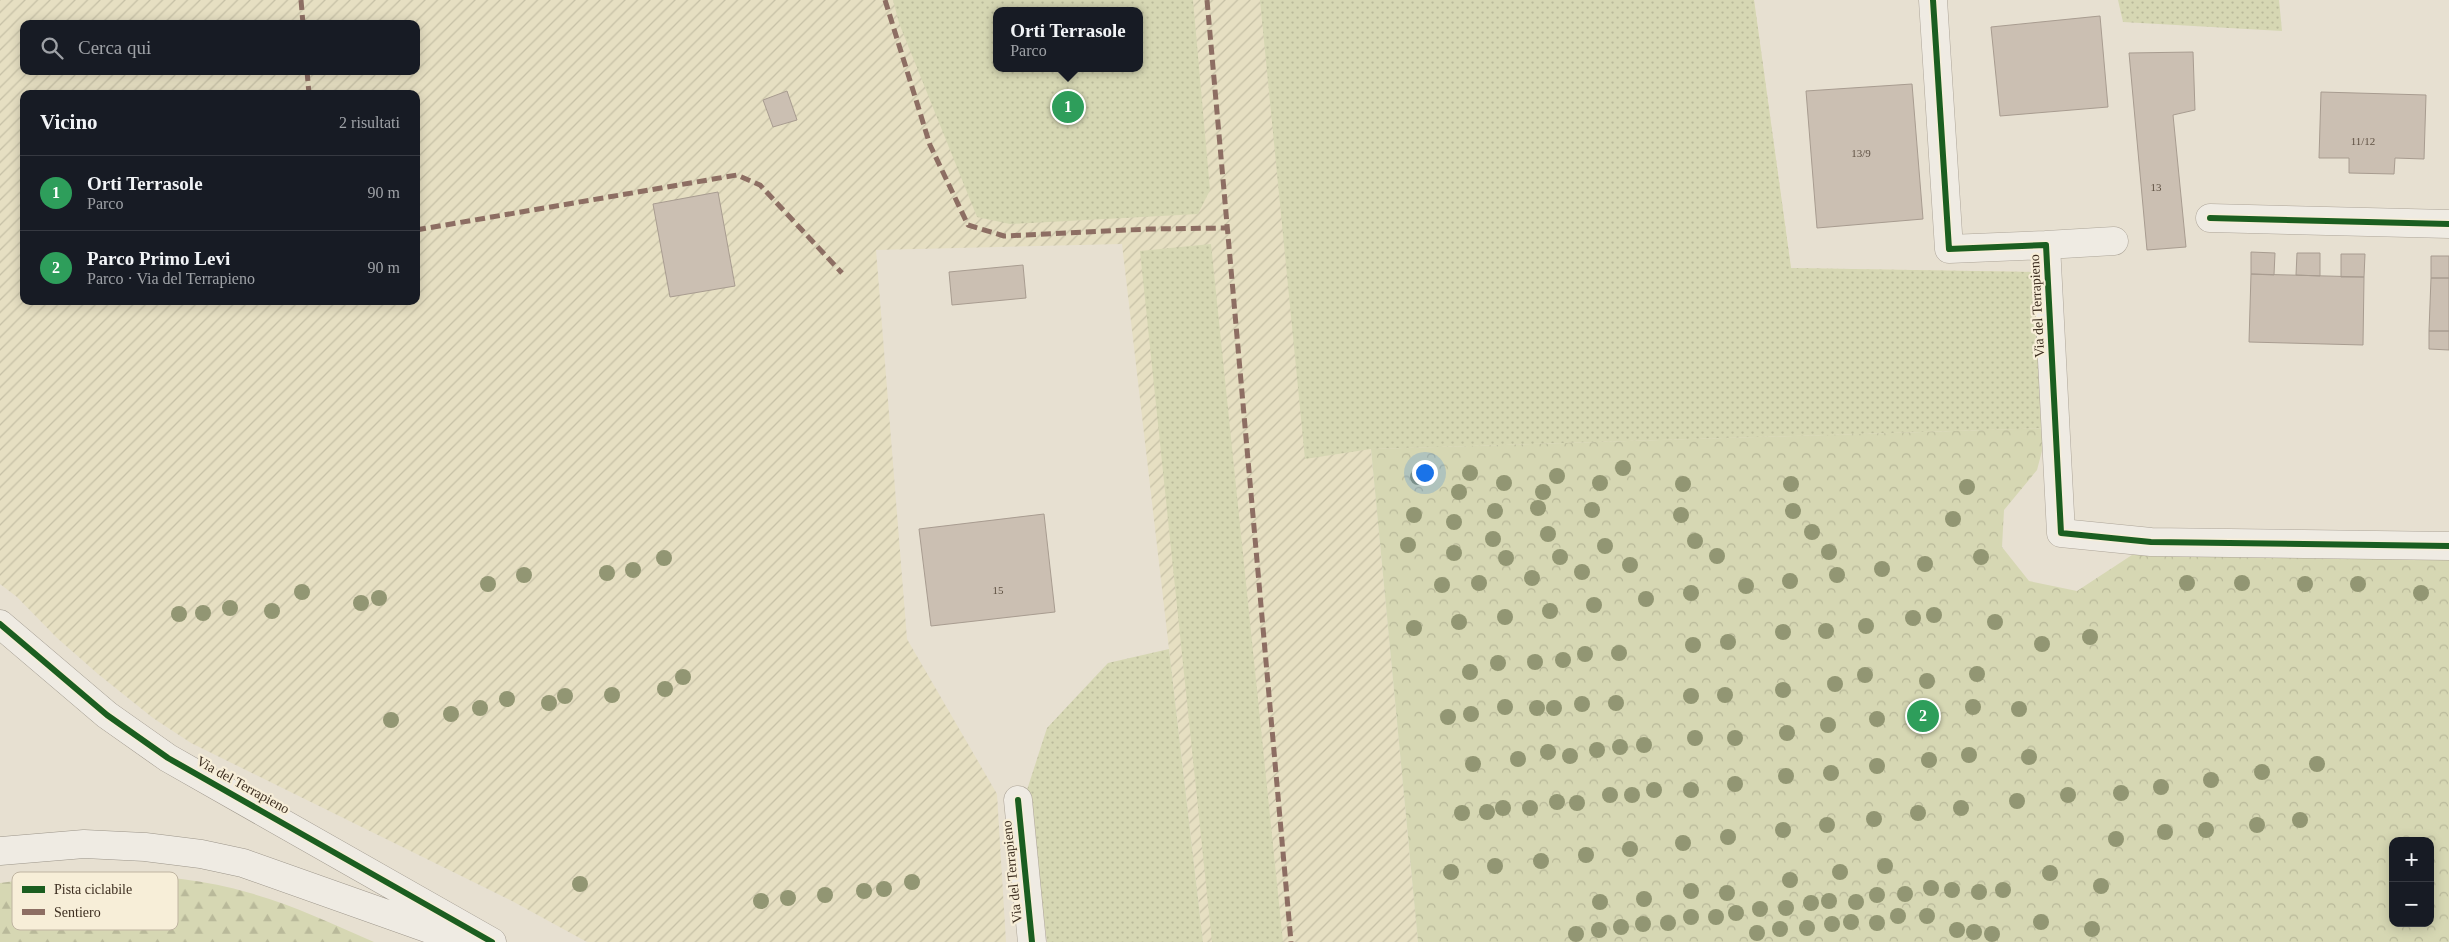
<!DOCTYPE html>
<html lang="it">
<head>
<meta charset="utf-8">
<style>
  :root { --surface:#171b24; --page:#242831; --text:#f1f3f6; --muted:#9ea1a6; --line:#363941; --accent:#2563eb }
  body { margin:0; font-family:"Times New Roman",serif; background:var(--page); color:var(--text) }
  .controls { position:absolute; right:15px; bottom:15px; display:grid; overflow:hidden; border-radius:10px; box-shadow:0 2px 12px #0003 }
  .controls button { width:45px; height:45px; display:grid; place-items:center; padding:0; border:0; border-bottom:1px solid var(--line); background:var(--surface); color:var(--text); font:25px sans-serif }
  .you { position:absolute; left:1424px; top:472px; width:18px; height:18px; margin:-12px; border:4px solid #fff; border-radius:50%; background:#1a73e8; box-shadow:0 0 0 8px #1a73e833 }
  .badge { display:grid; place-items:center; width:32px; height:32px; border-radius:50%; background:var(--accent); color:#fff; font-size:16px; font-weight:700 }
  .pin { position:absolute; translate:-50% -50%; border:2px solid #fff; box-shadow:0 1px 5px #0006 }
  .popup { position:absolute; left:993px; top:7px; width:150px; height:65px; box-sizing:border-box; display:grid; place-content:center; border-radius:10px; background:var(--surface); filter:drop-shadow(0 1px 4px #0005); font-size:16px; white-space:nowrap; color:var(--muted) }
  .popup b { font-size:19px; color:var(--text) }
  .popup::after { content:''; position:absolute; left:50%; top:100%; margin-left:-10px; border:10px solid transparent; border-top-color:var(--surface) }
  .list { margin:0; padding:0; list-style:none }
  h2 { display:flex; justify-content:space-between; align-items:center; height:65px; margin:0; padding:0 20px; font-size:21px }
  h2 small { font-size:16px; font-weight:400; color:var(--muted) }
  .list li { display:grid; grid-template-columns:32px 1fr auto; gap:15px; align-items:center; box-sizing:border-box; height:75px; padding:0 20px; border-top:1px solid var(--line) }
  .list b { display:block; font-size:19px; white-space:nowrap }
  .list p { margin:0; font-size:16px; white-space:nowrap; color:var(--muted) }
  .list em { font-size:16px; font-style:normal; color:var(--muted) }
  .icon { flex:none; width:28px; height:28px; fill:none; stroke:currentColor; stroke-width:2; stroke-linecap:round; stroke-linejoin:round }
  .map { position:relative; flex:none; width:2449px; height:942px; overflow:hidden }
  .search { position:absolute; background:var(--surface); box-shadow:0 2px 12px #0003; left:20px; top:20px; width:400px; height:55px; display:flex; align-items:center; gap:12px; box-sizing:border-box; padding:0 18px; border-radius:10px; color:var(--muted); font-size:19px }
  .panel { position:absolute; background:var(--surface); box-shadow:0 2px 12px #0003; left:20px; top:90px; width:400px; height:215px; border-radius:10px }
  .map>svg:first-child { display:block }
  .farmland { fill:url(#farmland-furrows); fill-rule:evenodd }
  .grass { fill:url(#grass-dots); fill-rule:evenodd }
  .forest { fill:url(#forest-firs) }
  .park { fill:url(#park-crowns); fill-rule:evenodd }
  .building { fill:#cbbfb2; stroke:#a89c90 }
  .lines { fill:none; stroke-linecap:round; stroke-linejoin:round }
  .street-casing { stroke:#ada599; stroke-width:29 }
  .secondary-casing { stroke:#9c958a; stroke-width:29 }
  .street { stroke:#efebe3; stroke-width:28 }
  .secondary { stroke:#efebe3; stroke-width:28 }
  .quiet { stroke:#8d6e63; stroke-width:5; stroke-dasharray:10 5; stroke-linecap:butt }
  .cycleway-casing { stroke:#f7eed8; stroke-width:9 }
  .cycleway { stroke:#1b5e20; stroke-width:6 }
  .tree { fill:#929673 }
  .labels { text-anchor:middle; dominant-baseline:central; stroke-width:4.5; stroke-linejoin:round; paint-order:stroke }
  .number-label { font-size:11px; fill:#605244 }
  .street-label { font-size:14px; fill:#3d2e20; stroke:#f7eed8 }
  .key { fill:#f7eed8; stroke:#bfb4a1; stroke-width:1 }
  .key-label { font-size:14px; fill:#3d2e20 }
</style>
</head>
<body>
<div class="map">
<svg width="2449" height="942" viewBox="0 0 2449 942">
  <defs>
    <pattern id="farmland-furrows" width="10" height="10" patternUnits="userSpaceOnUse" patternTransform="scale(1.25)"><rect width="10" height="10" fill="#e6dfc2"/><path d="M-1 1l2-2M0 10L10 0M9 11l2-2" fill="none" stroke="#c6c0a6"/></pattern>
    <pattern id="grass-dots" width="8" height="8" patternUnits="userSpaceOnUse" patternTransform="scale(1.25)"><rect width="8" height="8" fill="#d6d7b3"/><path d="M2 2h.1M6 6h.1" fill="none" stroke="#b9b99a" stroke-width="1.8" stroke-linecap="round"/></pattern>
    <pattern id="forest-firs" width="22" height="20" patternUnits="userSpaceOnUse" patternTransform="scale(1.25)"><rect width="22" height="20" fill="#d6d7b3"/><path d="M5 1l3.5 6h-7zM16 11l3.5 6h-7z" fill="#b9b99a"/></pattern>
    <pattern id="park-crowns" width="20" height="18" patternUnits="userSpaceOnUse" patternTransform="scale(1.25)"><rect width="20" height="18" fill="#d6d7b3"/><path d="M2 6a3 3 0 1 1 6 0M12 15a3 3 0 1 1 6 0" fill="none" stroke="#b9b99a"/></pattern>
  </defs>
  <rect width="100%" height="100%" fill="#e7e0d1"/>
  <path class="farmland" d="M0 0H1754L1791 268 2036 272 2048 428 1371 449 1418 942H1203L1122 244 876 250 907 639 997 794 1006 942H587L512 901 191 743 153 718 98 674 56 637 17 597 0 584ZM997 11H1139V68H997ZM24 24H416V71H24ZM24 94H416V301H24Z"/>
  <path class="grass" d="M893 0H1193L1210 190 1198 214 1010 224 977 217 899 23ZM997 11H1139V68H997Z
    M1260 0H1754L1791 268 2036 272 2048 428 1371 449 1305 459Z
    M2118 0H2279L2282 31 2123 22Z
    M1211 244 1283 942H1212L1140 251Z
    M1169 649 1203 942H1047L1027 790 1047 728 1108 663Z"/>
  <path class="forest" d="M115 873C160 876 207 880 250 893 293 905 333 924 374 942H0V883L68 874Z"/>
  <path class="park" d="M2048 428 2037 470 2004 510 2002 547 2029 581 2077 591 2135 553 2449 559V942H1418L1371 449ZM2393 841H2430V923H2393Z"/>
  <path class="building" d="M2100 16 2108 107 2000 116 1991 27Z
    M2193 52 2195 110 2173 115 2186 247 2147 250 2129 53Z
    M1912 84 1923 219 1817 228 1806 91Z
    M787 91 797 120 773 127 763 100Z
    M2321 92 2426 95 2424 159 2395 158 2394 174 2349 173V158H2319Z
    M718 192 735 286 670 297 653 204Z
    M2251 252 2275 253 2274 275 2251 274Z
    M2297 253H2320V276L2296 275Z
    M2341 254H2365L2364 277H2341Z
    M2431 256H2449V278H2431Z
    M1023 265 1026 298 952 305 949 272Z
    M2251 274 2364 277 2363 345 2249 342Z
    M2431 278H2449V331H2429Z
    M2429 331H2449V350L2429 349Z
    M1044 514 1055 612 931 626 919 529Z"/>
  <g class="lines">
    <g class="street-casing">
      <path id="street" d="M1933 0 1949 249 2046 245 2061 533 2151 542 2449 546
        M2210 218 2449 224
        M2046 245 2114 241
        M1018 800 1032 942"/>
    </g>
    <g class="secondary-casing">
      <path id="secondary" d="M0 624 107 715 168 758 492 942
        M0 851 84 844 145 847 201 854 243 863 466 942"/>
    </g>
    <use href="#street" class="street"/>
    <use href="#secondary" class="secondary"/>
    <path class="quiet" d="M301 0 303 24
      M885 0 930 145 968 225 1004 236 1149 229 1228 228
      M1207 0 1291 942
      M307 71 309 94
      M416 230 737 175 760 185 842 273"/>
    <g class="cycleway-casing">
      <path id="cycleway" d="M1933 0 1949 249 2046 245 2061 533 2151 542 2449 546
        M2210 218 2449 224
        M0 624 107 715 168 758 492 942
        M1018 800 1032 942"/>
    </g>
    <use href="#cycleway" class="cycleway"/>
  </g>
  <g class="tree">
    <circle cx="1623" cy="468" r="8"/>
    <circle cx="1470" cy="473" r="8"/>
    <circle cx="1557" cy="476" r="8"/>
    <circle cx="1418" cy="477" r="8"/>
    <circle cx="1504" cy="483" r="8"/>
    <circle cx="1600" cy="483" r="8"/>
    <circle cx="1683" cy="484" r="8"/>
    <circle cx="1791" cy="484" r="8"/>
    <circle cx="1967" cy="487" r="8"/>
    <circle cx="1459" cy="492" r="8"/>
    <circle cx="1543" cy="492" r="8"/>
    <circle cx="1538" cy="508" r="8"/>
    <circle cx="1592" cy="510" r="8"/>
    <circle cx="1495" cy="511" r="8"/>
    <circle cx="1793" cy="511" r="8"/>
    <circle cx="1414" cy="515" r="8"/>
    <circle cx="1681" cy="515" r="8"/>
    <circle cx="1953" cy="519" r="8"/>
    <circle cx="1454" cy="522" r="8"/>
    <circle cx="1812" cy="532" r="8"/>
    <circle cx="1548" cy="534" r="8"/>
    <circle cx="1493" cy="539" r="8"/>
    <circle cx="1695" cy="541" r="8"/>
    <circle cx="1408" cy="545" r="8"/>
    <circle cx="1605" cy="546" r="8"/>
    <circle cx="1829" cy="552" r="8"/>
    <circle cx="1454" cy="553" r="8"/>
    <circle cx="1717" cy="556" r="8"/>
    <circle cx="1560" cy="557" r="8"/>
    <circle cx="1981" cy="557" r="8"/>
    <circle cx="664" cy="558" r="8"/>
    <circle cx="1506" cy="558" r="8"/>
    <circle cx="1925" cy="564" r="8"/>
    <circle cx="1630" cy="565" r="8"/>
    <circle cx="1882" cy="569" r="8"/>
    <circle cx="633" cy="570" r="8"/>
    <circle cx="1582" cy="572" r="8"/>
    <circle cx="607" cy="573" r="8"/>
    <circle cx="524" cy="575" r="8"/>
    <circle cx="1837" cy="575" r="8"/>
    <circle cx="1532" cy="578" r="8"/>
    <circle cx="1790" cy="581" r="8"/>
    <circle cx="1479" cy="583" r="8"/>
    <circle cx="2187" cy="583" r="8"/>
    <circle cx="2242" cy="583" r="8"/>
    <circle cx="488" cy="584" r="8"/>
    <circle cx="2305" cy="584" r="8"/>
    <circle cx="2358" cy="584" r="8"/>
    <circle cx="1442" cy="585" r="8"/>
    <circle cx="1746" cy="586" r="8"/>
    <circle cx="302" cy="592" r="8"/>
    <circle cx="1691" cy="593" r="8"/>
    <circle cx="2421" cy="593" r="8"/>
    <circle cx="379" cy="598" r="8"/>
    <circle cx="1646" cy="599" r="8"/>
    <circle cx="361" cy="603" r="8"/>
    <circle cx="1594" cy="605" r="8"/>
    <circle cx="230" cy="608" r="8"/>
    <circle cx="272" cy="611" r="8"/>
    <circle cx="1550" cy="611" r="8"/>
    <circle cx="203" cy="613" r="8"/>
    <circle cx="179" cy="614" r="8"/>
    <circle cx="1934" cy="615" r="8"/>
    <circle cx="1505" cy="617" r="8"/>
    <circle cx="1913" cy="618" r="8"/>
    <circle cx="1459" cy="622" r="8"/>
    <circle cx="1995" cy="622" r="8"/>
    <circle cx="1866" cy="626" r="8"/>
    <circle cx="1414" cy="628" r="8"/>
    <circle cx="1826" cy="631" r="8"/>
    <circle cx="1783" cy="632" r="8"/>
    <circle cx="2090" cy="637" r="8"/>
    <circle cx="1728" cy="642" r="8"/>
    <circle cx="2042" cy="644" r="8"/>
    <circle cx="1693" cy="645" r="8"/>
    <circle cx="1619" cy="653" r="8"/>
    <circle cx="1585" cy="654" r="8"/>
    <circle cx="1563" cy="660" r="8"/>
    <circle cx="1535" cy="662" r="8"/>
    <circle cx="1498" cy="663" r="8"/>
    <circle cx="1470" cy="672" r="8"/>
    <circle cx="1977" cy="674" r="8"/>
    <circle cx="1865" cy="675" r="8"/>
    <circle cx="683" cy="677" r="8"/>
    <circle cx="1927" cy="681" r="8"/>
    <circle cx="1835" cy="684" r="8"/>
    <circle cx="665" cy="689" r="8"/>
    <circle cx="1783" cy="690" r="8"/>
    <circle cx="612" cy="695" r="8"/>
    <circle cx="1725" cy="695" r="8"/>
    <circle cx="565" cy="696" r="8"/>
    <circle cx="1691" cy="696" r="8"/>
    <circle cx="507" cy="699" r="8"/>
    <circle cx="549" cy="703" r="8"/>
    <circle cx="1616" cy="703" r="8"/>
    <circle cx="1582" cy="704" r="8"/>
    <circle cx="1505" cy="707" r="8"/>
    <circle cx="1973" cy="707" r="8"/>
    <circle cx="480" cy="708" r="8"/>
    <circle cx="1537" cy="708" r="8"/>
    <circle cx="1554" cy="708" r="8"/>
    <circle cx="2019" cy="709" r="8"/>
    <circle cx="1930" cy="711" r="8"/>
    <circle cx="451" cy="714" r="8"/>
    <circle cx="1471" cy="714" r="8"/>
    <circle cx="1448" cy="717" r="8"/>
    <circle cx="1877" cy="719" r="8"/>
    <circle cx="391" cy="720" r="8"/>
    <circle cx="1828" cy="725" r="8"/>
    <circle cx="1787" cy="733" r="8"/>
    <circle cx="1695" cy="738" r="8"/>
    <circle cx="1735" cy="738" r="8"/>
    <circle cx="1644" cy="745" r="8"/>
    <circle cx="1620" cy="747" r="8"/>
    <circle cx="1597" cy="750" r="8"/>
    <circle cx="1548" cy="752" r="8"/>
    <circle cx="1969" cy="755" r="8"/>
    <circle cx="1570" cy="756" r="8"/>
    <circle cx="2029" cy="757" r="8"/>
    <circle cx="1518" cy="759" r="8"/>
    <circle cx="1929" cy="760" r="8"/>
    <circle cx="1473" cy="764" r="8"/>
    <circle cx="2317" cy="764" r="8"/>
    <circle cx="1877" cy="766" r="8"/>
    <circle cx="2262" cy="772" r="8"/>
    <circle cx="1831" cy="773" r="8"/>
    <circle cx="1786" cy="776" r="8"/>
    <circle cx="2211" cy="780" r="8"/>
    <circle cx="1735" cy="784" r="8"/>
    <circle cx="2161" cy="787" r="8"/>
    <circle cx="1654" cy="790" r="8"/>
    <circle cx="1691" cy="790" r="8"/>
    <circle cx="2121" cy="793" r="8"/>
    <circle cx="1610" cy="795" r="8"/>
    <circle cx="1632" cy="795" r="8"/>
    <circle cx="2068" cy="795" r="8"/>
    <circle cx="2017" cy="801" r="8"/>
    <circle cx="1557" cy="802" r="8"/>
    <circle cx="1577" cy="803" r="8"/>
    <circle cx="1503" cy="808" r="8"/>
    <circle cx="1530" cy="808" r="8"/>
    <circle cx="1961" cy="808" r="8"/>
    <circle cx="1487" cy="812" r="8"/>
    <circle cx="1462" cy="813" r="8"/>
    <circle cx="1918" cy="813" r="8"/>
    <circle cx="1874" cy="819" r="8"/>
    <circle cx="2300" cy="820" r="8"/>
    <circle cx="1827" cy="825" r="8"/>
    <circle cx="2257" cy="825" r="8"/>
    <circle cx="1783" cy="830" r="8"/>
    <circle cx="2206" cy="830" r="8"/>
    <circle cx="2165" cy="832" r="8"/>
    <circle cx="1728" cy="837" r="8"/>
    <circle cx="2116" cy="839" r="8"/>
    <circle cx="1683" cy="843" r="8"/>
    <circle cx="1630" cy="849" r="8"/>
    <circle cx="1586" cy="855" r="8"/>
    <circle cx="1541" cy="861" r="8"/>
    <circle cx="1495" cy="866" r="8"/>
    <circle cx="1885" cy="866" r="8"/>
    <circle cx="1451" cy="872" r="8"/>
    <circle cx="1840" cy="872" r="8"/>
    <circle cx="2050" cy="873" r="8"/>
    <circle cx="1790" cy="880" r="8"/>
    <circle cx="912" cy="882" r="8"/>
    <circle cx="580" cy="884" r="8"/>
    <circle cx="2101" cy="886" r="8"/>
    <circle cx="1931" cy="888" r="8"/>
    <circle cx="884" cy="889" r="8"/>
    <circle cx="1952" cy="890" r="8"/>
    <circle cx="2003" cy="890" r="8"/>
    <circle cx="864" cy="891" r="8"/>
    <circle cx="1691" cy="891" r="8"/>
    <circle cx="1979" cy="892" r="8"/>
    <circle cx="1727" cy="893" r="8"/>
    <circle cx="1905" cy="894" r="8"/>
    <circle cx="825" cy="895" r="8"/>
    <circle cx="1877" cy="895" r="8"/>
    <circle cx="788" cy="898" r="8"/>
    <circle cx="1644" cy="899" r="8"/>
    <circle cx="761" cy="901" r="8"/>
    <circle cx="1829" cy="901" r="8"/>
    <circle cx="1600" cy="902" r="8"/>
    <circle cx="1856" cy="902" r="8"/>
    <circle cx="1811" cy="903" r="8"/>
    <circle cx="1786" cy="908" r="8"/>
    <circle cx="1760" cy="909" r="8"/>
    <circle cx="1736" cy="913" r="8"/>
    <circle cx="1898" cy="916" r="8"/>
    <circle cx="1927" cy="916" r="8"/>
    <circle cx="1691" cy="917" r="8"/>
    <circle cx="1716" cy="917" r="8"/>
    <circle cx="1851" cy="922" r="8"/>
    <circle cx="2041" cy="922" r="8"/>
    <circle cx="1668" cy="923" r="8"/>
    <circle cx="1877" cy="923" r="8"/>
    <circle cx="1643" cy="924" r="8"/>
    <circle cx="1832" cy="924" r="8"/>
    <circle cx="1621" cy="927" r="8"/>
    <circle cx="1807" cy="928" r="8"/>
    <circle cx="1780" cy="929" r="8"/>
    <circle cx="2092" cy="929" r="8"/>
    <circle cx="1599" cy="930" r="8"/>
    <circle cx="1957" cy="930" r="8"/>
    <circle cx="1974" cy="932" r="8"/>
    <circle cx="1757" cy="933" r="8"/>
    <circle cx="1576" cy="934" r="8"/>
    <circle cx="1992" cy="934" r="8"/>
  </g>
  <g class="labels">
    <g class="number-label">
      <text x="2363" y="141">11/12</text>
      <text x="1861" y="153">13/9</text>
      <text x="2156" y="187">13</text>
      <text x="998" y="590">15</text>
    </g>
    <g class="street-label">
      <text transform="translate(2037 306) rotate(-93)">Via del Terrapieno</text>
      <text transform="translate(243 785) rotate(29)">Via del Terrapieno</text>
      <text transform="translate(1012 872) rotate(-96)">Via del Terrapieno</text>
    </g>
  </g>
  <rect x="12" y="872" width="166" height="58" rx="8" class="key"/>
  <rect x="22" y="886" width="23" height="7" fill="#1b5e20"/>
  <rect x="22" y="909" width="23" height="6" fill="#8d6e63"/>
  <g class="key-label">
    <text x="54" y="894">Pista ciclabile</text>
    <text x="54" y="917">Sentiero</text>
  </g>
</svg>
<div class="controls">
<button>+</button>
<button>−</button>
</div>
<div class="you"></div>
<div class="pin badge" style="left:1068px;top:107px;background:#2e9e5b">1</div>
<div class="popup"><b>Orti Terrasole</b>Parco</div>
<div class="pin badge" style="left:1923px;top:716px;background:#2e9e5b">2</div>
<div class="search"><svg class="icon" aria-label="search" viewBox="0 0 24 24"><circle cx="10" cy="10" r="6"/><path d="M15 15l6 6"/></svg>Cerca qui</div>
<section class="panel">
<h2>Vicino<small>2 risultati</small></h2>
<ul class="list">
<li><span class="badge" style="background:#2e9e5b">1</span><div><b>Orti Terrasole</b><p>Parco</p></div><em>90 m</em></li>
<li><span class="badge" style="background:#2e9e5b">2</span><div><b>Parco Primo Levi</b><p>Parco · Via del Terrapieno</p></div><em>90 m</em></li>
</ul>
</section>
</div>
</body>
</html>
